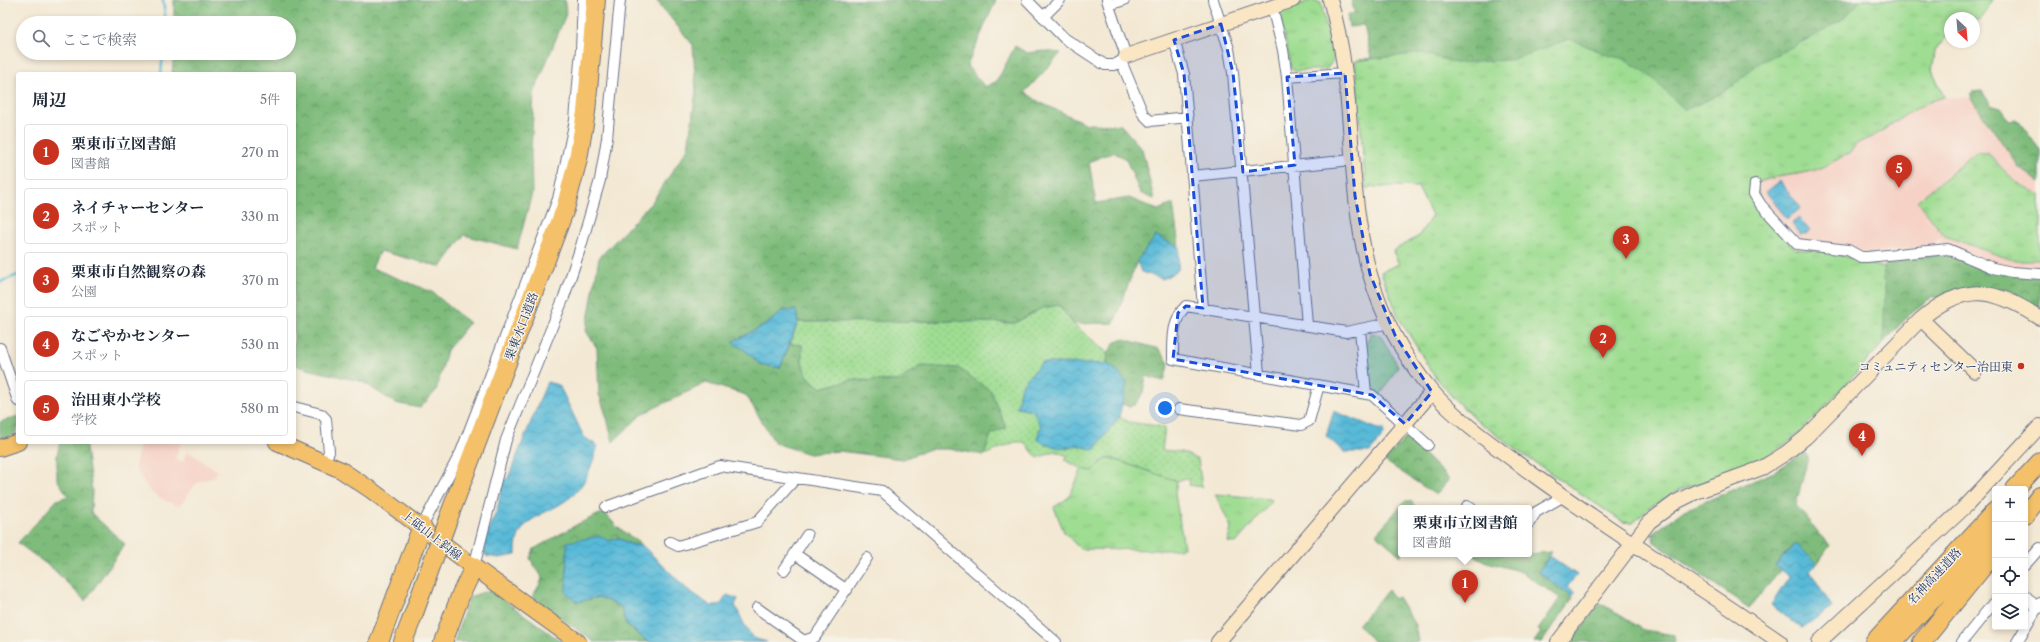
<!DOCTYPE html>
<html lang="ja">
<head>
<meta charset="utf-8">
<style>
  :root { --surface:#fff; --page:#f6f6f7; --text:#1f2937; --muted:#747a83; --line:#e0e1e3; --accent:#c8321e }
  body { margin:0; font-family:"Libre Caslon Text","Noto Serif JP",serif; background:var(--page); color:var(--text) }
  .controls { position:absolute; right:12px; bottom:12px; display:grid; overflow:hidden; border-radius:4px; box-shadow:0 2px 6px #0003 }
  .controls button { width:36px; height:36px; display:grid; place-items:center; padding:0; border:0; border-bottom:1px solid var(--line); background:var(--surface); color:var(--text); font:20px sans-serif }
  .compass { position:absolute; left:1944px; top:12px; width:36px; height:36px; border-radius:50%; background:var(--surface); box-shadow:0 2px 6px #0003; rotate:154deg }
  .you { position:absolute; left:1165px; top:408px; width:14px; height:14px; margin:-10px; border:3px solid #fff; border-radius:50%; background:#1a73e8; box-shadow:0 0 0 6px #1a73e833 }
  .badge { display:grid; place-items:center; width:26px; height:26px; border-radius:50%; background:var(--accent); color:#fff; font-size:13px; font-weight:700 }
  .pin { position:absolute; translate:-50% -33px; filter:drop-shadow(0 1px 2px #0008) }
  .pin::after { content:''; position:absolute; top:21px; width:14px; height:12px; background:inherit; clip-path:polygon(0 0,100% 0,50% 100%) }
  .popup { position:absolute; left:1398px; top:505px; width:134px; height:52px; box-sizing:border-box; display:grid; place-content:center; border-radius:4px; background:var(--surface); filter:drop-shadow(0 1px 3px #0005); font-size:13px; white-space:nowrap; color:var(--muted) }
  .popup b { font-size:15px; color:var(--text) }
  .popup::after { content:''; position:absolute; left:50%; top:100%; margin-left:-8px; border:8px solid transparent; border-top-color:var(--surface) }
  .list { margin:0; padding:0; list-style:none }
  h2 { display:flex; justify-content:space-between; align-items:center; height:52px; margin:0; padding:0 16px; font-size:17px }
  h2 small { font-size:13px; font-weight:400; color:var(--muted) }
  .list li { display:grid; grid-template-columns:26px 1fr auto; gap:12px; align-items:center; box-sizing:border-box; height:56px; margin:0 8px 8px; padding:0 8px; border:1px solid var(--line); border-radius:4px }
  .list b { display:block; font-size:15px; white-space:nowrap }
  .list p { margin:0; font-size:13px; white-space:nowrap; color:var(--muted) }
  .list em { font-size:13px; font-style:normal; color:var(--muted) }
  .icon { flex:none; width:22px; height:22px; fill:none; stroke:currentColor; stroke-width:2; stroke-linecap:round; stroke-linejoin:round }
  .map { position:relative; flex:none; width:2040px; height:642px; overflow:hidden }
  .search { position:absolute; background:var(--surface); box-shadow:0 2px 6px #0003; left:16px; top:16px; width:280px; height:44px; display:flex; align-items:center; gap:10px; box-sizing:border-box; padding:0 14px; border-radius:22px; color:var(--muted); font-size:15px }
  .panel { position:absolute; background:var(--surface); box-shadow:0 2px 6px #0003; left:16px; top:72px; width:280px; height:372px; border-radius:4px }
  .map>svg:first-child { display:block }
  .built { fill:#f6d1c5 }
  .grass { fill:url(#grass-dots); stroke:#5d8678 }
  .forest { fill:url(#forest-crowns); stroke:#4d766d }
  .park { fill:url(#park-tufts); stroke:#5d8678 }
  .water { fill:url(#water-waves); stroke:#3a749b }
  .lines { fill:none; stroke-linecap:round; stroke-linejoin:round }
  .stream { stroke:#59bad8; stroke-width:2.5 }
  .street-casing { stroke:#677087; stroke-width:12 }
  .secondary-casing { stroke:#677087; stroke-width:16 }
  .primary-casing { stroke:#677087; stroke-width:18 }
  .highway-casing { stroke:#677087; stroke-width:20 }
  .street { stroke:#fff; stroke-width:10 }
  .secondary { stroke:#fbe6c4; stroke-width:14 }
  .primary { stroke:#f4c16b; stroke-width:16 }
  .highway { stroke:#f4c16b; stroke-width:18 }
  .highway-bridge-casing { stroke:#677087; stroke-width:20; stroke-linecap:butt }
  .highway-bridge { stroke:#f4c16b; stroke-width:18 }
  .marked { fill:#1d4ed8; fill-opacity:0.2; stroke:#1d4ed8; stroke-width:3; stroke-dasharray:8 5; stroke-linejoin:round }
  .poi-dot { fill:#c8321e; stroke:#f7f3e8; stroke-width:1.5 }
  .labels { text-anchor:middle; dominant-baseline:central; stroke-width:3; stroke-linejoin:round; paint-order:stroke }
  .street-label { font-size:12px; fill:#1b2f5e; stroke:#f7f3e8 }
  .poi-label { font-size:12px; fill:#1b2f5e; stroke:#f7f3e8; text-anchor:end }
</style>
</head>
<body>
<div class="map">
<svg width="2040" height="642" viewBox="0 0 2040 642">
  <defs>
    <pattern id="grass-dots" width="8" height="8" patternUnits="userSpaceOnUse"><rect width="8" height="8" fill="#9fdd92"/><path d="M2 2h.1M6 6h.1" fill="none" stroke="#88be80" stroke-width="1.8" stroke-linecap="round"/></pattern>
    <pattern id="forest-crowns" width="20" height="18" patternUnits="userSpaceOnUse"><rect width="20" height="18" fill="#7fbc7c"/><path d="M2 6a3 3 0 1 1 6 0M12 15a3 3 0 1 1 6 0" fill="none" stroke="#679969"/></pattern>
    <pattern id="park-tufts" width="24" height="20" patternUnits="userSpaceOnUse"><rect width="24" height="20" fill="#9fdd92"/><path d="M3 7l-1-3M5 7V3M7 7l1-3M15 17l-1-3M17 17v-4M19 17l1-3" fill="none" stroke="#88be80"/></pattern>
    <pattern id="water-waves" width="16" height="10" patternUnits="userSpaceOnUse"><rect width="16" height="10" fill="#59bad8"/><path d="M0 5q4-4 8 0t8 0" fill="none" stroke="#4998b2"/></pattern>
  </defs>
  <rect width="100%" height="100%" fill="#f7f3e8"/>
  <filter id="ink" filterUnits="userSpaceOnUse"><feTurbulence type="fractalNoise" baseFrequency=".025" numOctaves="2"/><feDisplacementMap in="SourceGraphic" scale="8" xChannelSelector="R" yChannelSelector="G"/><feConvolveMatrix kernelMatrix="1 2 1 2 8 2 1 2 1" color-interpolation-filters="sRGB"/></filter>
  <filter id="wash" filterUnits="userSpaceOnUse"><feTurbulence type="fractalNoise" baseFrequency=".012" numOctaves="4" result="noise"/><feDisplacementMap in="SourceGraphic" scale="16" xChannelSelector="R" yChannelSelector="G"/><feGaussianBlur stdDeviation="0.9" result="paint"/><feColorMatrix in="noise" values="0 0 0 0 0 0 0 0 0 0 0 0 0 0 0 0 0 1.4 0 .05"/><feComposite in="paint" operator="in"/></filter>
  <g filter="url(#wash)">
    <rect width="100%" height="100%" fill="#f3e8d3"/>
    <path class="built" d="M1944 97 1971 98 2019 167 2040 183V269L2004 266 1943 243 1939 238 1928 247 1865 253 1853 246 1798 241 1758 193 1759 182 1779 176 1804 173 1823 167 1837 158 1848 153 1857 144 1878 133 1907 112 1930 100Z
      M140 442H181L175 459 183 462 187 451 217 471 214 477 200 481 195 485 182 503 177 506 153 494 142 480 135 468Z"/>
    <path class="grass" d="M1059 305 1073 324 1108 353 1107 364 1041 363 1021 386 1017 407 1033 410 1041 426 1044 443 1069 449 1077 445 1094 450 1119 417 1129 422 1165 427 1162 450 1182 452 1198 460 1202 487 1189 485 1190 480 1183 479 1177 481 1110 458 1101 462 1093 471 1082 469 1065 460 1068 456 1055 451 1038 458 1024 442H1015L984 455 991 434 1006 428 921 366 898 381 851 380 821 388C803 375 801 367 802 345L790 344 798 322 950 321 1015 323 1042 308Z"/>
    <path class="forest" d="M174 0H565L566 14 534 93 531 153 532 193 517 249 464 235 441 267 380 251 372 268 432 292 469 323 447 350 436 391 420 408 395 403 363 382 303 368 294 364V74H172L174 53H289V23H174Z
      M656 0H996L967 66 985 87 997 81 1015 46 1027 53 1043 51 1061 53 1025 92 1039 102 1087 124 1121 125 1142 149 1154 199 1140 193 1126 159 1113 152 1089 162 1096 203 1129 198 1158 210 1173 204 1179 247 1156 236 1137 261 1114 323 1073 324 1059 305 1042 308 1015 323 950 321 798 322 795 310 783 311 767 324 732 342 745 350 760 364 780 368 790 344 802 345C801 367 803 375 821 388L851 380 898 381 921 366 958 368 991 391 1006 428 991 434 984 455 949 449H930L903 459 839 451 809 454 775 443 746 395 706 383 642 414 613 442 607 418 599 394 597 348 586 331 599 258 652 202 688 148 696 91 693 45Z
      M1351 0H1992L1981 19 1974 21V18H1950V32L1935 51 1932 70 1944 97C1919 103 1901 118 1880 132 1873 137 1865 139 1858 143 1855 145 1853 149 1850 152 1848 153 1826 166 1823 167 1801 177 1776 173 1755 184L1766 216 1786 240 1796 249 1848 257 1883 268 1889 259 1950 253 2040 278V312L2024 302 1932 297 1913 311 1883 343 1821 411 1765 458 1745 468 1677 491 1649 508 1633 523 1623 522 1521 453 1478 421 1454 399 1434 375 1399 318 1381 272 1399 264 1393 251 1418 237 1432 216 1418 187 1395 186 1366 188 1355 61 1371 58 1364 25 1349 27 1347 15 1355 13Z
      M1982 91 1991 105 2002 109 2009 120 2017 119 2040 150V183L2019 167 1971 98 1972 92Z
      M1124 339 1159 349 1169 363 1164 381 1146 376 1143 393 1135 405 1128 406 1122 404 1127 383 1107 364 1108 353 1115 342Z
      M18 416V428L14 435 0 440V422Z
      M1406 437 1449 479 1436 495 1385 461Z
      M60 442H85L92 490 91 513 125 544 85 601 53 569 18 543 57 500 68 496 57 479V456Z
      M1804 452 1808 457 1796 505 1818 533 1830 545 1817 564 1795 543 1775 565 1781 570 1749 608 1654 542 1652 534 1683 511 1774 472Z
      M1405 501H1411L1417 508H1401V556L1376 534Z
      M604 512 617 527 643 546 630 544 618 538 609 541 568 542 577 602 599 597 621 607 626 624 648 642H594L532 597C548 572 542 581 530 558L534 549 578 524Z
      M1552 552 1538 572 1573 598 1542 642H1534L1541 632 1538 630 1560 598 1522 572 1484 561 1473 554H1529Z
      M490 590 562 642H454L469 597Z
      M1388 590 1394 599 1398 597 1415 625 1418 642H1374L1358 625Z
      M1600 603 1644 630 1674 635 1675 642H1571Z"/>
    <path class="park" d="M1313 0 1321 3 1334 59 1327 69 1295 71 1291 68 1280 17 1284 9Z
      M1862 0H1992L1981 19 1974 21V18H1950V32L1935 51 1932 70 1944 97C1919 103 1901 118 1880 132 1873 137 1865 139 1858 143 1855 145 1853 149 1850 152 1848 153 1826 166 1823 167 1801 177 1776 173 1755 184L1766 216 1786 240 1796 249 1831 252 1883 268 1885 288 1883 343 1821 411 1794 438 1765 458 1745 468 1677 491 1649 508 1633 523 1623 522 1521 453 1478 421 1454 399 1434 375 1399 318 1381 272 1399 264 1393 251 1418 237 1432 216 1418 187 1395 186 1366 188 1355 61 1422 53 1455 63 1511 60 1570 39 1610 56 1621 58 1646 72 1685 110 1712 98 1734 85 1757 64 1808 39 1843 19Z
      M1976 152 1988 153 2014 181 2040 195V260H2012L1945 236 1917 201Z
      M1371 333 1380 335 1398 366 1380 396 1370 384 1365 346Z
      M1110 458 1177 481 1175 494 1184 548 1168 550 1080 549 1064 532 1054 507 1068 498 1082 469 1093 471 1101 462Z
      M1215 494 1270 499 1272 501 1236 543 1228 542 1231 527Z"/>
    <path class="water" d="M1780 181 1801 208 1787 219 1766 192Z
      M1799 218 1810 231 1806 234H1800L1792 223Z
      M1156 236 1179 247 1178 270 1163 279 1141 272 1137 261Z
      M796 310 798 322 780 368 760 364 745 350 732 342 767 324 783 311Z
      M1041 363 1107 364 1114 368 1127 383 1119 417 1094 450 1077 445C1064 451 1049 447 1037 439L1041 426 1033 410 1017 407 1021 386Z
      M547 382 559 385 584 437 598 446C592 463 588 480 575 493 551 517 514 513 516 555L499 558 486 556C479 536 494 523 498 506 500 498 501 489 503 481L508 478Z
      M1334 411 1378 429H1384V434L1370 452H1344L1326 436Z
      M601 536 609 541 618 538 630 544 643 546 687 589 711 606 721 604 727 595 738 599 735 605 745 626 753 638 767 642H648L626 624 621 607 599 597 577 602 570 597 566 591 567 542Z
      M1796 543 1817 564 1810 571 1832 607 1802 628 1771 605 1790 576 1775 566Z
      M1550 556 1577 575 1567 587 1575 593 1572 597 1538 572Z"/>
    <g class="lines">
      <path class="stream" d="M163 0 166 23
        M161 74 163 53
        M0 282 18 275"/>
    </g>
  </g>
  <g filter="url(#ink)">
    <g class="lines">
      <g class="street-casing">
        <path id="street" d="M1027 0 1064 38 1105 65H1114L1121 61 1126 56 1107 0
          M1213 0 1229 49 1233 73 1259 374
          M1109 5 1124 0
          M1272 7 1283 50 1287 77 1307 325
          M1043 17 1060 0
          M1174 40 1184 74 1203 308
          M1121 61 1143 114 1150 121 1188 117
          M1287 77 1345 73
          M1192 176 1352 160
          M1755 184 1754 194 1761 205 1797 244 1848 250 1861 257H1867L1948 249 1993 268 2012 272 2040 274
          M1389 323 1346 332 1186 306C1172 319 1173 341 1173 359L1372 395 1428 445
          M1360 330 1366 393
          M0 348 18 401
          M294 407 321 414 326 419 329 452 324 462
          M1179 409 1301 425 1309 421 1319 385
          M1467 506 1471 508
          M606 507 720 466 882 491 1056 642
          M1529 523 1536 512 1564 496
          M422 526 461 452 558 199 575 120 581 50 583 0
          M670 542 678 546 757 522 796 478
          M795 554 847 590
          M2025 565 2040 548
          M474 567 506 440 564 297 581 246 600 180 607 138 620 0
          M784 570 807 535
          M2025 595 2037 608H2040
          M757 608 804 641 815 637 867 558
          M1962 642 1995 601
          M2017 642 2040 603"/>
      </g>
      <g class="secondary-casing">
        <path id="secondary" d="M1330 0C1357 88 1345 182 1369 271 1381 314 1403 356 1431 390 1457 421 1503 452 1535 476 1615 534 1699 586 1780 642
          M1126 56 1293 0
          M1921 319 1975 371
          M1218 642 1432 392
          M1558 642 1649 522 1676 502 1696 492 1762 468 1786 453 1806 437 1921 319C1965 282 1994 288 2040 318
          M1819 642 1967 505 2040 426"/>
      </g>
      <g class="primary-casing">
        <path id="primary" d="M277 442 341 470 371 490 474 567 578 642
          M0 448 18 442"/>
      </g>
      <g class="highway-casing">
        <path id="highway" d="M2015 489 2040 462
          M2025 515 2040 496
          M448 519 565 209 578 159 586 112 596 0
          M379 642 422 526
          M403 642 414 613
          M443 642 461 594 474 567
          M1874 642 1995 511
          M1893 642 1995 532
          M1922 642 1995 552"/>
      </g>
      <use href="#street" class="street"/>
      <use href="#secondary" class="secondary"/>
      <use href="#primary" class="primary"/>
      <use href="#highway" class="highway"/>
      <g class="highway-bridge-casing">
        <path id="highway-bridge" d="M414 613 448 519"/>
      </g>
      <use href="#highway-bridge" class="highway-bridge"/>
    </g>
  </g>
  <path class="marked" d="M1221 24 1233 73 1243 172 1295 165 1287 77 1345 73 1355 196 1370 274 1395 335 1432 392 1405 424 1372 395 1173 359 1178 313 1186 306 1203 308 1184 74 1174 40Z"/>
  <circle class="poi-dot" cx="2021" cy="366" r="4"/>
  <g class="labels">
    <g class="street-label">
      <text transform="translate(521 326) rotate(-69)">栗東水口道路</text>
      <text transform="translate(432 535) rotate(38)">上砥山上鈎線</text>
      <text transform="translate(1934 576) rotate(-47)">名神高速道路</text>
    </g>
    <g class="poi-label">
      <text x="2013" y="366">コミュニティセンター治田東</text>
    </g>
  </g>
</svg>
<div class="controls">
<button>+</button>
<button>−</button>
<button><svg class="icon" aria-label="locate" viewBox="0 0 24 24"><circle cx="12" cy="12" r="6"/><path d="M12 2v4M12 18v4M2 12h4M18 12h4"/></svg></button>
<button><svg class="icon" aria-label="layers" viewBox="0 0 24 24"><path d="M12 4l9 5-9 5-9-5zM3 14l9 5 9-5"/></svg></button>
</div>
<svg class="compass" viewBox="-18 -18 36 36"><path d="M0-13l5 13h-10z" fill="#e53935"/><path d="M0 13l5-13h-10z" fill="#747a83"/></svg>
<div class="you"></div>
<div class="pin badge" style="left:1465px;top:603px">1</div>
<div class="popup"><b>栗東市立図書館</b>図書館</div>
<div class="pin badge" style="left:1603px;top:358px">2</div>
<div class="pin badge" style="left:1626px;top:259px">3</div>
<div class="pin badge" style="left:1862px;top:456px">4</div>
<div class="pin badge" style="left:1899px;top:188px">5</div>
<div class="search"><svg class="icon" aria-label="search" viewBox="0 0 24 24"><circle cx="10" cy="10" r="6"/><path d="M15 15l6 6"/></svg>ここで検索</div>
<section class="panel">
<h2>周辺<small>5件</small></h2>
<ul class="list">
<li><span class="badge">1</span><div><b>栗東市立図書館</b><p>図書館</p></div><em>270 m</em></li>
<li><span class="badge">2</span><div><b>ネイチャーセンター</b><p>スポット</p></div><em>330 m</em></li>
<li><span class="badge">3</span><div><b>栗東市自然観察の森</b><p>公園</p></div><em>370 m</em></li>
<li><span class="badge">4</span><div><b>なごやかセンター</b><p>スポット</p></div><em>530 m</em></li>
<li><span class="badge">5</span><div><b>治田東小学校</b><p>学校</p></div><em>580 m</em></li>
</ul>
</section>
</div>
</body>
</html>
